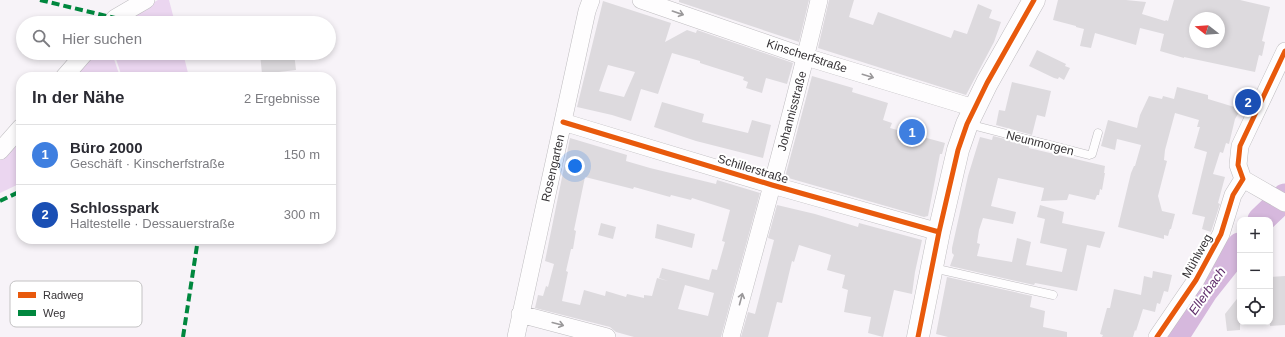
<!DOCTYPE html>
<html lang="de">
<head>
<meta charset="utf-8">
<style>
  :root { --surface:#fff; --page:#f2f2f3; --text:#2b2b33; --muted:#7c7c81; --line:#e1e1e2; --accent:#7a767a }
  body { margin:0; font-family:Arial,sans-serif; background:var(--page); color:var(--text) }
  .controls { position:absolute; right:12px; bottom:12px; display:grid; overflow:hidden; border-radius:8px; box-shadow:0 2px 6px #0003 }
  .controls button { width:36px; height:36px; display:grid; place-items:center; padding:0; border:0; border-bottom:1px solid var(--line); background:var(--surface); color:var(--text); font:20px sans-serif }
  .compass { position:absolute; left:1189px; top:12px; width:36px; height:36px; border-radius:50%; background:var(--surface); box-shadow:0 2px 6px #0003; rotate:287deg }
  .you { position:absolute; left:575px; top:166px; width:14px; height:14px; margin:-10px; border:3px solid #fff; border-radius:50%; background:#1a73e8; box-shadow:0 0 0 6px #1a73e833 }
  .badge { display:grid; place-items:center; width:26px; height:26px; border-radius:50%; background:var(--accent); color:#fff; font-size:13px; font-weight:700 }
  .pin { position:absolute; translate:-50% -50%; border:2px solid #fff; box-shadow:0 1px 4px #0006 }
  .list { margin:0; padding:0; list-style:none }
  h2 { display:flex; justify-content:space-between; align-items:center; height:52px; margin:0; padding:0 16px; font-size:17px }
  h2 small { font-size:13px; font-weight:400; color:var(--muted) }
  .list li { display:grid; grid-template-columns:26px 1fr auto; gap:12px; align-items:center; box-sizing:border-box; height:60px; padding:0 16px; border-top:1px solid var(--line) }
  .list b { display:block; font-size:15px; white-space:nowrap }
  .list p { margin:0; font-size:13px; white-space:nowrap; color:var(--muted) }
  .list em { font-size:13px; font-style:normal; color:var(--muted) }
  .icon { flex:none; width:22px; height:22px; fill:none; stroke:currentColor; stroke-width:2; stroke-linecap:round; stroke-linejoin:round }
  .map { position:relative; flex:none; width:1285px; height:337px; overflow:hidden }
  .search { position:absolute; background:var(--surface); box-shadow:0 2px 6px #0003; left:16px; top:16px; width:320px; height:44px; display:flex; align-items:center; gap:10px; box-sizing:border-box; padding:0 14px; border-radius:22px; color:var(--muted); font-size:15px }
  .panel { position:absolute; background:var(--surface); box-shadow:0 2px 6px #0003; left:16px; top:72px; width:320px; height:172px; border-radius:16px }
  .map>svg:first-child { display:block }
  .green { fill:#ebd6f0 }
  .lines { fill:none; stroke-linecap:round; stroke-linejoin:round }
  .river { stroke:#d6b8dd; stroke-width:27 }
  .building { fill:#dddade; fill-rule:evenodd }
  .lane-casing { stroke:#bfbdc0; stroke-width:9 }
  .street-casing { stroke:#bfbdc0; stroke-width:18 }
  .secondary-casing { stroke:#bfbdc0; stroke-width:23 }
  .lane { stroke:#fefdfe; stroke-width:8 }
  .street { stroke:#fefdfe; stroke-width:17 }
  .secondary { stroke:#fefdfe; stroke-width:22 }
  .quiet { stroke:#00873e; stroke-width:4; stroke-dasharray:8 4; stroke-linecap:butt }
  .cycleway-casing { stroke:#fff; stroke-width:8 }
  .cycleway { stroke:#e8590c; stroke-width:5 }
  .oneway { stroke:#9a989a }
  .labels { text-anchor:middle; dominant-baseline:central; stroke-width:4; stroke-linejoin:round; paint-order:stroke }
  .street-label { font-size:12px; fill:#363336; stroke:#fff }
  .water-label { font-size:13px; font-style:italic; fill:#5f2d6a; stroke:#fff }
  .key { fill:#fff; stroke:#c3c2c3; stroke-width:1 }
  .key-label { font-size:11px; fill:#363336 }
</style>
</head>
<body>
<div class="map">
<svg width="1285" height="337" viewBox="0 0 1285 337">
  <rect width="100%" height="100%" fill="#f7f3f8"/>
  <path class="green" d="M158 0H169L175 23H121L129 16Z
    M91 53H112L120 77H70Z
    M114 53H183L189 77H122Z
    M21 134V183L0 193V159Z"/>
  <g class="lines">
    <path class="river" d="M1261 220 1285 197
      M1175 337 1205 290 1240 246"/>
  </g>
  <path class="building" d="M679 0H809L799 42 679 2Z
    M829 0H854L849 17 873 25 878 12 951 38 954 30 967 34 978 4 992 10 989 18 1001 22 994 42 966 95 818 48Z
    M1058 0H1126L1146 2 1142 14 1165 21 1166 20 1168 21 1174 0H1240L1270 7 1262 41 1265 42 1262 56 1259 55 1255 72 1184 57V58L1160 51 1164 34 1140 28 1136 45 1095 33 1091 48 1080 46 1084 29 1076 27V26L1053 20ZM1195 18H1219V42H1195Z
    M603 1 671 23 665 42 687 30 696 33 697 30 793 63 787 84 766 78 762 93 746 88 748 82 743 80 744 77 700 63V61L672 53 658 94 641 89 631 121 612 115 577 107ZM608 65 635 72 624 97 599 91Z
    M1037 50 1066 64 1065 66 1070 68 1064 80 1059 77 1058 79 1054 78 1029 66Z
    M260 53H294L296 70 262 74Z
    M812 76 853 88 852 92 888 103 883 120 892 123 890 128 945 143 942 154H940L928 216 924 217 785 177Z
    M1012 82 1051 91 1045 117 1037 115 1032 135 996 125 999 110 1005 111Z
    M1177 87 1208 95V99L1241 109 1235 119 1229 144 1226 143 1223 153 1220 152 1213 174 1225 177 1218 203 1220 204 1211 232 1202 229 1205 217 1192 214 1207 152 1194 148 1200 127H1197L1199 120 1175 113 1165 150 1164 160 1167 161 1158 196 1162 211 1175 214 1171 229H1170L1168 236 1164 235V239L1118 227 1131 173 1134 166H1135L1141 145 1117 139 1115 150 1101 146 1108 120 1137 128 1140 115 1149 96 1162 99 1163 96 1174 99Z
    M662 102 704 114 702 122 748 133 752 120 771 125 763 158 696 141 654 127Z
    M993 136 1029 145V148L1105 166 1104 173H1105L1102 190 1100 189 1099 195H1097L1095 200 1069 194 1067 200 1041 201 1044 188 998 178 991 206 1016 212 1013 224 983 218 979 230 977 243 980 244 977 256 1012 262 1017 238 1031 242 1026 265 1062 272 1067 249 1040 243 1045 219 1037 217 1040 205 1064 212 1062 223 1105 232 1100 248 1087 245 1077 291 1035 283 1034 285 950 266 954 255 952 253V248L968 176 980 137 992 140Z
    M570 138 627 155 626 161 650 168 716 184 717 180 760 193 721 337H634L616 332 610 327 535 308 538 295 543 296 546 286 548 287 554 264 545 261ZM585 177 633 189 634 187 670 197 671 195 691 200 692 198 730 210 722 241 725 242 717 270 712 269 709 280 662 268 659 278 668 281 657 278 652 296 644 295V298L627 294 626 297 606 291 605 296 584 290 580 305 562 301 568 272 566 271 571 249H573L576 231 574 230ZM685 285 714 293 708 316 678 309Z
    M777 205 815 214 858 227 859 223 922 240 915 272 912 294 894 290 883 337 868 333 871 317 844 312 848 290 842 288 845 275 827 270 831 255 799 245 794 262 792 261 782 303 777 302 768 337H741L748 312 755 314 774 240 768 238Z
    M601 223 616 227 613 239 598 235Z
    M657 224 695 234 692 248 655 238Z
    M1153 271 1172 275 1168 292 1164 291 1160 304 1157 303 1155 312 1143 309 1136 331 1135 330 1133 337H1102L1103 335 1100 334 1107 308H1110L1114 289 1141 295 1144 276 1152 278Z
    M1285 276V325L1270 326V277Z
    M947 277 1032 296 1030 307 1045 311 1043 327 1067 332V337H948L936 334Z
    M1240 295V330L1227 331 1225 314Z"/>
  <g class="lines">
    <g class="lane-casing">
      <path id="lane" d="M968 124 1089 155 1092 154 1098 133
        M933 268 1053 295"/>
    </g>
    <g class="street-casing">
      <path id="street" d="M641 0 806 57 974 108
        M111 23 115 18 146 0
        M64 77 85 53
        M563 122 772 185 939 232
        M0 151 21 127
        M1243 179 1238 165 1240 146 1285 51
        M1243 179 1285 203
        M520 314 607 337
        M516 337 587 11 591 0
        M731 337C761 225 793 113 819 0
        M1157 337 1196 280 1221 234 1233 195 1243 179"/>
    </g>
    <g class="secondary-casing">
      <path id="secondary" d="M918 337 939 232 958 150 967 124 987 83 1034 0"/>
    </g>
    <use href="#lane" class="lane"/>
    <use href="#street" class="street"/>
    <use href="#secondary" class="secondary"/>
    <path class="quiet" d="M40 0 115 18
      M0 201 21 191
      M183 337 198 239"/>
    <g class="cycleway-casing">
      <path id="cycleway" d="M563 122 772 185 939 232
        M918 337 939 232 958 150 967 124 987 83 1034 0
        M1157 337 1196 280 1221 234 1233 195 1243 179 1238 165 1240 146 1285 51"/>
    </g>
    <use href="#cycleway" class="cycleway"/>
  </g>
  <defs><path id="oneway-shaft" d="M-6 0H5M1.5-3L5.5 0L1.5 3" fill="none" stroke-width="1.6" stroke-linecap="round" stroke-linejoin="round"/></defs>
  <g class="oneway">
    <use href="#oneway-shaft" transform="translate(678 13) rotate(19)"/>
    <use href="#oneway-shaft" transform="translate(868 76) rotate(17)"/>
    <use href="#oneway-shaft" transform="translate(741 299) rotate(-75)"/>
    <use href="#oneway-shaft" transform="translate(558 324) rotate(15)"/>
  </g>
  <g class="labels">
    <g class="street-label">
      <text transform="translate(807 56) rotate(18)">Kinscherfstraße</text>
      <text transform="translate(792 111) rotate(-75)">Johannisstraße</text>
      <text transform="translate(1040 143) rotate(14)">Neunmorgen</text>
      <text transform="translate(553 168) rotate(-77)">Rosengarten</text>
      <text transform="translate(753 169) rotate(17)">Schillerstraße</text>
      <text transform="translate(1197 256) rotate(-61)">Mühlweg</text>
    </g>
    <g class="water-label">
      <text transform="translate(1207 291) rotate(-55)">Ellerbach</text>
    </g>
  </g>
  <rect x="10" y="281" width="132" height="46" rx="6" class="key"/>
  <rect x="18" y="292" width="18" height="6" fill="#e8590c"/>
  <rect x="18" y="310" width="18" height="6" fill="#00873e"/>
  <g class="key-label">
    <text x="43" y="299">Radweg</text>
    <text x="43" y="317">Weg</text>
  </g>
</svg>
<div class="controls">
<button>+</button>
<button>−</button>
<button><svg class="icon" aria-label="locate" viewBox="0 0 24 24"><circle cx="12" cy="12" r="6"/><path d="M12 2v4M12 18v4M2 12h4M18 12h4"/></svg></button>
</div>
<svg class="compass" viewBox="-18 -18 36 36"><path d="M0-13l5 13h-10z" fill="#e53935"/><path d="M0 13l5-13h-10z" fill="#7c7c81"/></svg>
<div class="you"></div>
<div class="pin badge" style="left:912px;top:132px;background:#3f7fe0">1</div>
<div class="pin badge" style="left:1248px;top:102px;background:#1a4fb4">2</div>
<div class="search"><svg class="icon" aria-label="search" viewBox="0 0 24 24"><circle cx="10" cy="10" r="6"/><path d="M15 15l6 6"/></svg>Hier suchen</div>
<section class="panel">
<h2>In der Nähe<small>2 Ergebnisse</small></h2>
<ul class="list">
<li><span class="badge" style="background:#3f7fe0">1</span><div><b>Büro 2000</b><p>Geschäft · Kinscherfstraße</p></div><em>150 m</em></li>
<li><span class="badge" style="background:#1a4fb4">2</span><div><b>Schlosspark</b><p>Haltestelle · Dessauerstraße</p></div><em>300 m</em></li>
</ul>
</section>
</div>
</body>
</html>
